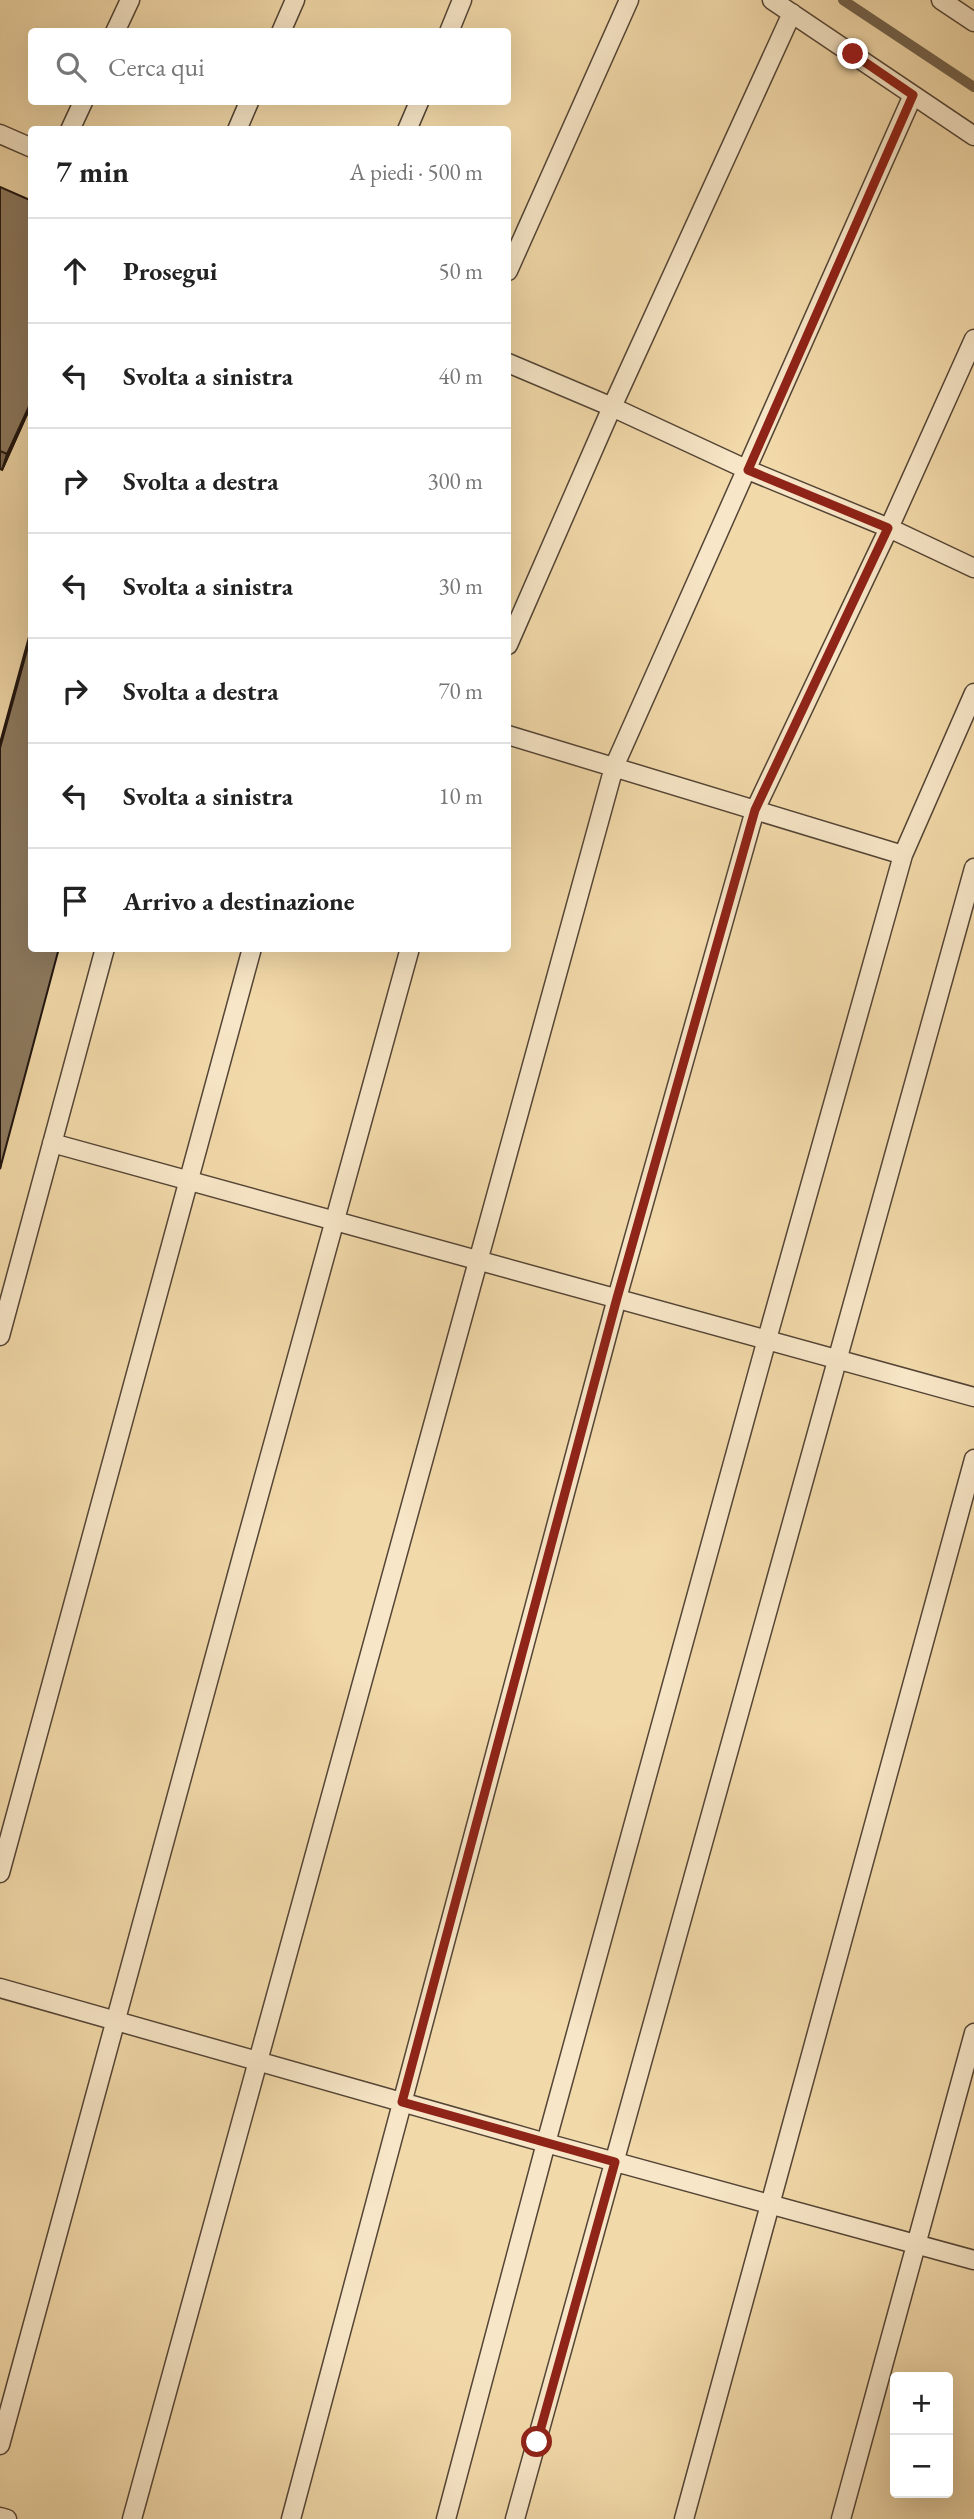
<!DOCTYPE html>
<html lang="it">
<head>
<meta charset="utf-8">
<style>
  :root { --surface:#fff; --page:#f6f6f6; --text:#222; --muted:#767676; --line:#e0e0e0 }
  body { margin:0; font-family:"EB Garamond",serif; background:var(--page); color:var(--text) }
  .controls { position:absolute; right:21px; bottom:21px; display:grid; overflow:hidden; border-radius:7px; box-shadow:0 7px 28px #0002 }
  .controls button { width:63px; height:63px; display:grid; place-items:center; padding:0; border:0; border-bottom:2px solid var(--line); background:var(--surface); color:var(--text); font:35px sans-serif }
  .stop { position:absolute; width:21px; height:21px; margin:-16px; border:5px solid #8f2418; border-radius:50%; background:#fff }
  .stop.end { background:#8f2418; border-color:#fff; box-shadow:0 2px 7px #0008 }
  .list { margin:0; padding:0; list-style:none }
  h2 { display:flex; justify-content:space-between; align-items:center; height:91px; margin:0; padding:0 28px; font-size:30px }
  h2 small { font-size:23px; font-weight:400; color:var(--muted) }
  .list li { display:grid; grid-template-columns:46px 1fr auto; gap:21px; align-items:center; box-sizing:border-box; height:105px; padding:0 28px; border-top:2px solid var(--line) }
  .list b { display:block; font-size:26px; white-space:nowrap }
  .list em { font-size:23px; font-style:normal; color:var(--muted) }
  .icon { flex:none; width:38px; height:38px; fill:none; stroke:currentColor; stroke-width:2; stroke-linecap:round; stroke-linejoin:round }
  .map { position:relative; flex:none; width:974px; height:2519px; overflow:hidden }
  .search { position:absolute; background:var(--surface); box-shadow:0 7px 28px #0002; left:28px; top:28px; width:483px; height:77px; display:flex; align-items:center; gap:18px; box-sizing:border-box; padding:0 24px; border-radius:7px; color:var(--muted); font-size:26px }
  .panel { position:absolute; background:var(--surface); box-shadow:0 7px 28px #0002; left:28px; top:126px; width:483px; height:826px; border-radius:7px }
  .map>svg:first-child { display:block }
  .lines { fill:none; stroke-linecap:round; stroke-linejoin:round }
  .stream { stroke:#72624c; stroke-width:10 }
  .service-casing { stroke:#544536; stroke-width:21 }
  .service { stroke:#f7e6c7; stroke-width:18 }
  .wall { fill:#796952; stroke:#1f140f; stroke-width:2 }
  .shaded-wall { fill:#635542; stroke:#1f140f; stroke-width:2 }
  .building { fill:#8d7a5f; stroke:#1f140f; stroke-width:2 }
  .route { stroke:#8f2418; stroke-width:9 }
</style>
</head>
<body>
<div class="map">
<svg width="974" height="2519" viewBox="0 0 974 2519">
  <rect width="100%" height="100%" fill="#f2d9a9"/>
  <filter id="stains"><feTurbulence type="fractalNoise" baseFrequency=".00286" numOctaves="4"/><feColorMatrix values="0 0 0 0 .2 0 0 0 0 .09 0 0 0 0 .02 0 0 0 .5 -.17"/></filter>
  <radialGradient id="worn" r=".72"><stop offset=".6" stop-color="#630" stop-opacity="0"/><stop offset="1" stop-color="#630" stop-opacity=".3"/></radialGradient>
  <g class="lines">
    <path class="stream" d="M843 0 974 87"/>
    <g class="service-casing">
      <path id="service" d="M772 0 974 136
        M941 0 974 22
        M115 32 130 0
        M281 32 295 0
        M449 32 462 0
        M70 130 83 102
        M237 130 249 102
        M407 130 419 102
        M0 134 32 148
        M508 271 629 0
        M508 363 612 407 748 470 889 528 974 568
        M508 645 612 407 792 13
        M508 735 903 855
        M52 1143 974 1397
        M0 1336 105 948
        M0 1873 252 948
        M0 1988 546 2143 974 2260
        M0 2445C139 1946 269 1446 410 948
        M0 2517 7 2519
        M132 2519 614 767 913 95
        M291 2519 617 1298 755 810 889 528 974 339
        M446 2519 546 2143 767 1339 903 855 974 693
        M515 2519 974 868
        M684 2519 974 1459
        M841 2519 974 2033"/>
    </g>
    <use href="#service" class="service"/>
  </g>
  <path class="wall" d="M0 187 32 403 2 470 0 469Z
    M32 626V948L0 1169V743Z"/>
  <path class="shaded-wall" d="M32 400V403L2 470 7 454Z"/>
  <path class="building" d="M0 187 32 201V400L7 454 0 451Z
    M32 632V948H59L0 1169V748Z"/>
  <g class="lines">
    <path class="route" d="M537 2442 615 2162 402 2102 617 1298 755 810 888 528 748 470 913 95 853 54"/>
  </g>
  <rect width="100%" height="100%" filter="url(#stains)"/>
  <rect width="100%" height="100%" fill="url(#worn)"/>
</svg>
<div class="controls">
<button>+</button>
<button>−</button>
</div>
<div class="stop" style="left:537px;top:2442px"></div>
<div class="stop end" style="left:853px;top:54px"></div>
<div class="search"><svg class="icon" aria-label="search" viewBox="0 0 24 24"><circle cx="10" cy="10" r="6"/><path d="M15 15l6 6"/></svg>Cerca qui</div>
<section class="panel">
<h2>7 min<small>A piedi · 500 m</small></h2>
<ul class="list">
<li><svg class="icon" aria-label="ahead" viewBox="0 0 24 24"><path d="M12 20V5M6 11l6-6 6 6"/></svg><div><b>Prosegui</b></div><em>50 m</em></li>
<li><svg class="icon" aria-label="left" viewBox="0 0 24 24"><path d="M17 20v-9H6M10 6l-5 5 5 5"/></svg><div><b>Svolta a sinistra</b></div><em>40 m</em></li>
<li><svg class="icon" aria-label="right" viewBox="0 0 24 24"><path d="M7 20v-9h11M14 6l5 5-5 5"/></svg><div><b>Svolta a destra</b></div><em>300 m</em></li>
<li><svg class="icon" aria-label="left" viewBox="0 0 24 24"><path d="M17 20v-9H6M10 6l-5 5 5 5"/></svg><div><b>Svolta a sinistra</b></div><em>30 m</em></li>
<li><svg class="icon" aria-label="right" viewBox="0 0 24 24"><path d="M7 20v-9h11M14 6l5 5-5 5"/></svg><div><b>Svolta a destra</b></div><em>70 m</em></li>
<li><svg class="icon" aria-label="left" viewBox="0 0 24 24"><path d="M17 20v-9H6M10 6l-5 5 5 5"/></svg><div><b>Svolta a sinistra</b></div><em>10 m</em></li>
<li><svg class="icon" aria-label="arrive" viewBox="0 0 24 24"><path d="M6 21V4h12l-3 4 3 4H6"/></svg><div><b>Arrivo a destinazione</b></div></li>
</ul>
</section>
</div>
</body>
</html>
